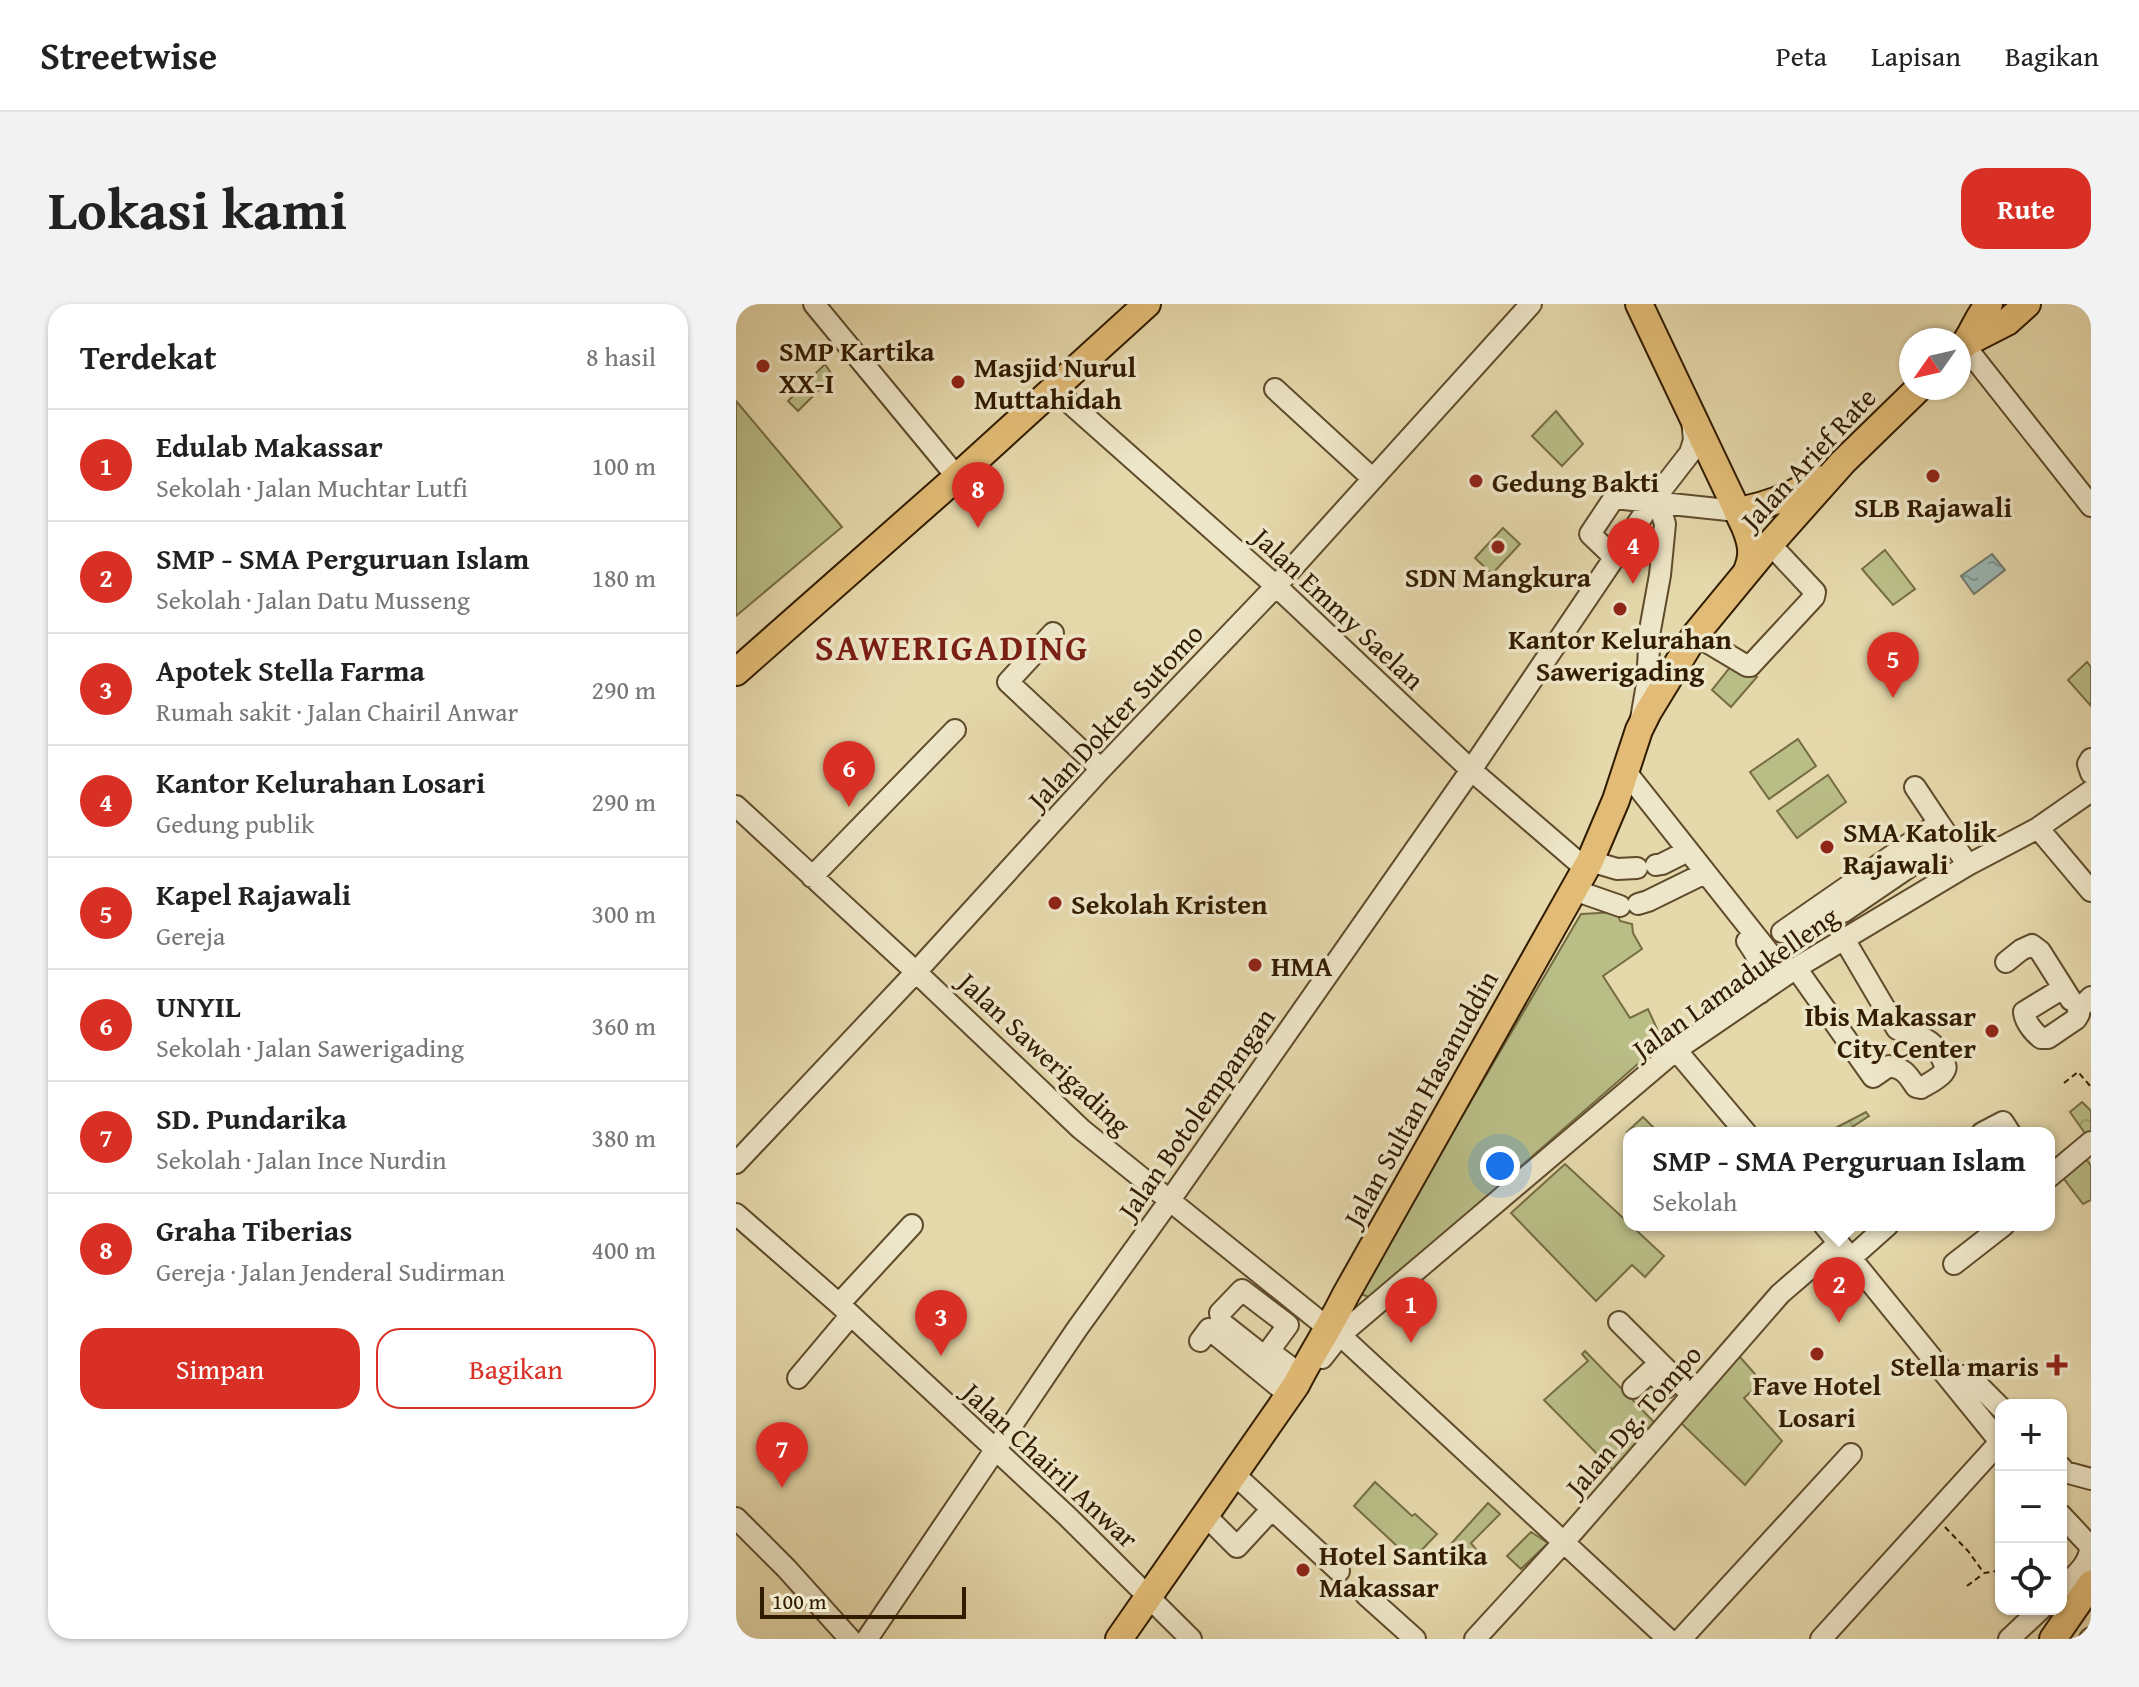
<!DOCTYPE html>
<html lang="id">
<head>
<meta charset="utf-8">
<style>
  :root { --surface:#fff; --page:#f2f2f2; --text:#222; --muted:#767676; --line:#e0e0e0; --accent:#d93025 }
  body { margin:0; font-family:"Gentium Book Plus",serif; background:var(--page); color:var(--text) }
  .controls { position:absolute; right:24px; bottom:24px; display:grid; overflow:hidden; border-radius:16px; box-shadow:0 2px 6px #0004 }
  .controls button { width:72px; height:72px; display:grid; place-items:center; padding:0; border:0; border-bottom:2px solid var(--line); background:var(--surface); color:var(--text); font:40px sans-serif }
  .compass { position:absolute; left:1163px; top:24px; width:72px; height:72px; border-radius:50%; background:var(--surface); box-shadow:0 2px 6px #0004; rotate:236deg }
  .scale { position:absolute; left:24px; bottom:20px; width:206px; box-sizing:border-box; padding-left:8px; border:4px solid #321c00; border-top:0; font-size:22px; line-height:28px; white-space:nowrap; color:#321c00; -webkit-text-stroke:6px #eee6c8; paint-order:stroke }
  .you { position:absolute; left:764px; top:862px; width:28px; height:28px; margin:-20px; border:6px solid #fff; border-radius:50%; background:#1a73e8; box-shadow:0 0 0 12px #1a73e833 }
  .badge { display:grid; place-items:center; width:52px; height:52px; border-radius:50%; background:var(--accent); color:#fff; font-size:26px; font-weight:700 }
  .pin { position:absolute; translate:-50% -66px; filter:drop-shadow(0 2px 4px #0008) }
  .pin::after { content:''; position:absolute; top:42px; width:28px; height:24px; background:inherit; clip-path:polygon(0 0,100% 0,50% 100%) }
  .popup { position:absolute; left:887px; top:823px; width:432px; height:104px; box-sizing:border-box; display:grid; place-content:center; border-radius:16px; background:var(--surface); filter:drop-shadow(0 2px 6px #0005); font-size:26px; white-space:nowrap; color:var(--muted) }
  .popup b { font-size:30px; color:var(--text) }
  .popup::after { content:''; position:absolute; left:50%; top:100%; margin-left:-16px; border:16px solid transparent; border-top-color:var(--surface) }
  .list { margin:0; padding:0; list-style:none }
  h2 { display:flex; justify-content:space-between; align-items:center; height:104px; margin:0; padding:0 32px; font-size:34px }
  h2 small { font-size:26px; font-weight:400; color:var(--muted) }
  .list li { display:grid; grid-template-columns:52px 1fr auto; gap:24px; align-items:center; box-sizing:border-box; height:112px; padding:0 32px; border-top:2px solid var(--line) }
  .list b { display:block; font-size:30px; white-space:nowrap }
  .list p { margin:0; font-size:26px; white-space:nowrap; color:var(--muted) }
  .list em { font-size:26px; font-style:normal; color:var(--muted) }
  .actions { display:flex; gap:16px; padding:24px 32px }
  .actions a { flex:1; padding:18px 0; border:2px solid var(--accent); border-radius:24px; text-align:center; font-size:28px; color:var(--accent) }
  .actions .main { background:var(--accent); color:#fff }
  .icon { flex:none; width:44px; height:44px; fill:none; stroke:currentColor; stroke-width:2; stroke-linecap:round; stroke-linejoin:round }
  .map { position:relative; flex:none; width:1355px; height:1335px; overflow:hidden; border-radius:24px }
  header { display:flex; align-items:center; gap:48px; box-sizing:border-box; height:112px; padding:0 40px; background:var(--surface); border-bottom:2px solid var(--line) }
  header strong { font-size:38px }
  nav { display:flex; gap:44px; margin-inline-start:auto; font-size:28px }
  .intro { display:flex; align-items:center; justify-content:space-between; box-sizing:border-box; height:192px; padding:0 48px }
  h1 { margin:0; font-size:56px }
  .button { padding:20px 36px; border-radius:24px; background:var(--accent); color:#fff; font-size:28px; font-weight:700 }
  main { display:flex; gap:48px; padding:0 48px }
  aside { flex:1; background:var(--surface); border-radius:24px; box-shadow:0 2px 6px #0004 }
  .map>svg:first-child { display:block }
  .green { fill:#b9bd86; stroke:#766c43; stroke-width:2 }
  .forest { fill:url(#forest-crowns); stroke:#766c43; stroke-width:2 }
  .water { fill:url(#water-ripples); stroke:#70796c; stroke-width:2 }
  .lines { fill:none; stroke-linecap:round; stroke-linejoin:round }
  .minor-casing { stroke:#5f4b2b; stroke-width:24 }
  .major-casing { stroke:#321c00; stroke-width:30 }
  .path { stroke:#321c00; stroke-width:2; stroke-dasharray:6 4; stroke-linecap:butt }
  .minor { stroke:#eee6c8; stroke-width:20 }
  .major { stroke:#e2bc76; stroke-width:26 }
  .poi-dot { fill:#8f2418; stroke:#eee6c8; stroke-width:3 }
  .labels { text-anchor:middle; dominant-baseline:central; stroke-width:7; stroke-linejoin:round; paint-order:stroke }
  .poi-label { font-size:28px; font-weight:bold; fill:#321c00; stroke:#eee6c8; text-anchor:start }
  .street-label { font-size:28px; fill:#321c00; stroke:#eee6c8 }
  .district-label { font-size:36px; font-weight:bold; letter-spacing:2px; fill:#7a1f14; stroke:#eee6c8 }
</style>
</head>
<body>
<header>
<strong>Streetwise</strong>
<nav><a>Peta</a><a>Lapisan</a><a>Bagikan</a></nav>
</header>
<div class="intro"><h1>Lokasi kami</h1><a class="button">Rute</a></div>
<main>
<aside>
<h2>Terdekat<small>8 hasil</small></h2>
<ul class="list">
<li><span class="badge">1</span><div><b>Edulab Makassar</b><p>Sekolah · Jalan Muchtar Lutfi</p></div><em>100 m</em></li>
<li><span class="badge">2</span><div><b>SMP - SMA Perguruan Islam</b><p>Sekolah · Jalan Datu Musseng</p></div><em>180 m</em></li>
<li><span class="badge">3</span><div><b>Apotek Stella Farma</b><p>Rumah sakit · Jalan Chairil Anwar</p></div><em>290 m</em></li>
<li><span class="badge">4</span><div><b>Kantor Kelurahan Losari</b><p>Gedung publik</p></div><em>290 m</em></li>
<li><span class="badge">5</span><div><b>Kapel Rajawali</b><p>Gereja</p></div><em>300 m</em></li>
<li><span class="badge">6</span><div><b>UNYIL</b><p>Sekolah · Jalan Sawerigading</p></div><em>360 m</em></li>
<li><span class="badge">7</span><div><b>SD. Pundarika</b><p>Sekolah · Jalan Ince Nurdin</p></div><em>380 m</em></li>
<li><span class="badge">8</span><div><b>Graha Tiberias</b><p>Gereja · Jalan Jenderal Sudirman</p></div><em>400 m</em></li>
</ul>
<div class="actions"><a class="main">Simpan</a><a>Bagikan</a></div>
</aside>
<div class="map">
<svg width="1355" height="1335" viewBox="0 0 1355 1335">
  <defs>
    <pattern id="forest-crowns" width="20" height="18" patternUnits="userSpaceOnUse" patternTransform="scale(2)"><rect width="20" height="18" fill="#b9bd86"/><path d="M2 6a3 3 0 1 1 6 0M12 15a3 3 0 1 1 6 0" fill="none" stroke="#a0a272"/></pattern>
    <pattern id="water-ripples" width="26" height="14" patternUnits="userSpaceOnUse" patternTransform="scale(2)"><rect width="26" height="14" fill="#9ab7b4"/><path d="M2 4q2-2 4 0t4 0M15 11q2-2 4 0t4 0" fill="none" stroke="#7e9490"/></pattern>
  </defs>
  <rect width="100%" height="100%" fill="#e5d8ab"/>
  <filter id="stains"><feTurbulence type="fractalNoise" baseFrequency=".0025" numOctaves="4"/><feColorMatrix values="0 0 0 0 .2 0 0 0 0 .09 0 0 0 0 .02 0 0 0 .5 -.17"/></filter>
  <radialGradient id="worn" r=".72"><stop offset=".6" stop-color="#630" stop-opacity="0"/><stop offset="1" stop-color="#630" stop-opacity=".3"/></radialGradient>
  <path class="green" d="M89 60 97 72 62 107 52 97Z
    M0 97 106 223 0 312Z
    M820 107 847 140 826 162 796 132Z
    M767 224 784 240 756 270 739 254Z
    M1149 246 1179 285 1157 301 1126 265Z
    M1000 356 1021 373 995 403 976 386Z
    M1351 358 1355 363V402L1332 376Z
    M1062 435 1080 462 1033 495 1014 468Z
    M1092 471 1110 498 1061 534 1041 507Z
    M881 608 884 617 896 620 897 629 906 645 867 672 894 714 912 705 927 738 641 988 633 993 627 991 626 985 628 979 845 610Z
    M907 813 923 829 893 830 891 828Z
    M1346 849 1355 862V896L1347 900 1325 871Z
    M829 860 928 952 909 973 896 961 860 997 775 909Z
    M849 1047 919 1119 879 1168 808 1096 852 1057 846 1050Z
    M1003 1052 1019 1070V1084L1008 1094 1046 1137 1009 1181 945 1119Z
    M639 1178 676 1212 679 1210 701 1230 676 1256 618 1202Z
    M752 1199 764 1210 735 1239 746 1253 736 1263 714 1241Z
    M795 1228 812 1239 785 1265 771 1252Z"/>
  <path class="forest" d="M1346 798 1355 807V833L1353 835 1334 808Z
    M1130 808 1133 812 1107 829H1090Z"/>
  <path class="water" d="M1256 250 1269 266 1238 290 1225 272Z"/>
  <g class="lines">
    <g class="minor-casing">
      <path id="minor" d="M78 0 221 173
        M1228 41 1355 202
        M318 85 540 282 735 466 850 565
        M539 85 637 175
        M878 253 854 230 878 194 1001 207
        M317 329 272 378 365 465
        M959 331 1011 362H1014L1078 293 1079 288 1034 240
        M905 415 911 380 914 326 924 271 929 220 922 197
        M1355 455 1352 460 1355 469
        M890 468 1034 650C1042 658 1048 666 1060 664L1137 773 1153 762C1169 765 1171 770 1180 783L1185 784C1192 780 1202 775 1207 769 1211 764 1210 762 1207 757 1197 731 1182 734 1161 725L1108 635
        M1179 483 1203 519
        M0 502 180 668 345 825 592 1024
        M1302 524 1355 587
        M854 557 881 565 901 564
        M920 561 926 560 952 547
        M76 573 219 426
        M838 586 884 602
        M902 600 912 597 969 569
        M1085 601 1101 609 1107 608 1214 535
        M1046 628 1203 519 1232 561
        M1011 637C1021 652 1035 671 1024 689
        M1270 658 1285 646 1296 641 1304 647 1335 696
        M1331 690 1324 686 1288 708C1289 718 1298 729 1305 734H1312L1340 715 1343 710 1342 706 1355 693
        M940 746 1010 829
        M1246 829 1267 818 1274 829
        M0 859 180 668 365 465 540 282 795 0
        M1313 873 1355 838
        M0 910 103 1000 331 1212 455 1335
        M1088 921 1265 1139
        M1115 954 1152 921
        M1218 960 1268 921
        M103 1000 176 921
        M883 1018 956 1091
        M604 1031 932 1335
        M464 1037 473 1025 553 1091
        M586 1054 604 1031 940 746 1060 664 1232 561 1302 524 1355 487
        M62 1074 115 1011
        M562 1079 486 1019 484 1009 506 986 552 1021 533 1047 565 1071
        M1217 1080 1227 1072H1233L1265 1104
        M897 1084 915 1067 931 1083
        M1325 1163 1329 1168 1355 1175
        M498 1170 603 1267
        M469 1211 501 1243 536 1205
        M1325 1211 1354 1242
        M0 1214 50 1264 114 1335
        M1325 1285C1337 1273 1355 1260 1354 1242
        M630 1291 679 1335
        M131 1335 341 1025 434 896 735 466 916 198 954 149 958 136 956 115
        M739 1335 828 1238 1044 990 1103 939
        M945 1335 1115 1150
        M1085 1335 1264 1138
        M1273 1335 1305 1305
        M1354 1335 1355 1334"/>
    </g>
    <g class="major-casing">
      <path id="major" d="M903 0 1009 223C1016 240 1018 252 1010 269
        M1230 39 1271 18 1291 0
        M1226 43C1237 30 1241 13 1253 0
        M1001 207C1031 202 1057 192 1082 175
        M0 368 221 173 411 0
        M383 1335 560 1081C575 1051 594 1023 609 992L854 557 880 496 903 426 912 408 959 331 1034 240 1107 158 1183 84
        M1317 1335 1355 1280"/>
    </g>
    <path class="path" d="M1328 779 1342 768 1355 783
      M1209 1223 1232 1247 1248 1269 1261 1267 1265 1264
      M1231 1282 1247 1270"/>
    <use href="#minor" class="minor"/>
    <use href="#major" class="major"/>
  </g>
  <g class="poi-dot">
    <circle cx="27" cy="62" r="8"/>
    <circle cx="222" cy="78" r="8"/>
    <circle cx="1197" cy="172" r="8"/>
    <circle cx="740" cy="177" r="8"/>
    <circle cx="762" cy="243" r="8"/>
    <circle cx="884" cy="305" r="8"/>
    <circle cx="1091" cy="543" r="8"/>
    <circle cx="319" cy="599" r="8"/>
    <circle cx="519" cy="661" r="8"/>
    <circle cx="1256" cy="727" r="8"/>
    <circle cx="1081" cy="1050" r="8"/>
    <path d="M1317 1049h8v8h8v8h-8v8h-8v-8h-8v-8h8z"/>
    <circle cx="567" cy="1266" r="8"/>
  </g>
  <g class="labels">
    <g class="poi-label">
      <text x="43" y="46">SMP Kartika<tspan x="43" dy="32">XX-I</tspan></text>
      <text x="238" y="62">Masjid Nurul<tspan x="238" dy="32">Muttahidah</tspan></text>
      <text x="756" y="177">Gedung Bakti</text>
      <text x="1197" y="202" text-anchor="middle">SLB Rajawali</text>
      <text x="762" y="272" text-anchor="middle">SDN Mangkura</text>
      <text x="884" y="334" text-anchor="middle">Kantor Kelurahan<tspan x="884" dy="32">Sawerigading</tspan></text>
      <text x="1107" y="527">SMA Katolik<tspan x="1107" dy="32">Rajawali</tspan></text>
      <text x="335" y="599">Sekolah Kristen</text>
      <text x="535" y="661">HMA</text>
      <text x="1240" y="711" text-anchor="end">Ibis Makassar<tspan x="1240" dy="32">City Center</tspan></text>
      <text x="1303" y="1061" text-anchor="end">Stella maris</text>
      <text x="1081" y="1080" text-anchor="middle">Fave Hotel<tspan x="1081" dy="32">Losari</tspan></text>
      <text x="583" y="1250">Hotel Santika<tspan x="583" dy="32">Makassar</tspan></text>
    </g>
    <g class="street-label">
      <text transform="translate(1072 154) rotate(-47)">Jalan Arief Rate</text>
      <text transform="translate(603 304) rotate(43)">Jalan Emmy Saelan</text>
      <text transform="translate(379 412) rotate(-47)">Jalan Dokter Sutomo</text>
      <text transform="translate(999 678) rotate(-35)">Jalan Lamadukelleng</text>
      <text transform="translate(309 749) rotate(43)">Jalan Sawerigading</text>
      <text transform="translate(684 794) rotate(-61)">Jalan Sultan Hasanuddin</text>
      <text transform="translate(460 809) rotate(-55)">Jalan Botolempangan</text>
      <text transform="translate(897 1116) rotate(-49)">Jalan Dg. Tompo</text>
      <text transform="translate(315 1161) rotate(43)">Jalan Chairil Anwar</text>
    </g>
    <g class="district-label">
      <text x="216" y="342">SAWERIGADING</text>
    </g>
  </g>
  <rect width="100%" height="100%" filter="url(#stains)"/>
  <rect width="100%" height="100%" fill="url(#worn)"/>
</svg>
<div class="controls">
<button>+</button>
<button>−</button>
<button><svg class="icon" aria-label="locate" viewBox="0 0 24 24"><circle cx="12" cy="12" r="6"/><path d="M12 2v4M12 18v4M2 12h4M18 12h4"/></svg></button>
</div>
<svg class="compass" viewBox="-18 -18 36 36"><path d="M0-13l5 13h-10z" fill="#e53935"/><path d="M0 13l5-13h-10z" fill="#767676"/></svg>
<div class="scale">100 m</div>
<div class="you"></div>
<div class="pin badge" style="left:675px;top:1039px">1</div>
<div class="pin badge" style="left:1103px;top:1019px">2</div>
<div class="popup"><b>SMP - SMA Perguruan Islam</b>Sekolah</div>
<div class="pin badge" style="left:205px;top:1052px">3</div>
<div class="pin badge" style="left:897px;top:280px">4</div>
<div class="pin badge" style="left:1157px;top:394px">5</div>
<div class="pin badge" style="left:113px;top:503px">6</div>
<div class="pin badge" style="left:46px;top:1184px">7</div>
<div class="pin badge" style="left:242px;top:224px">8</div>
</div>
</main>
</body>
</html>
